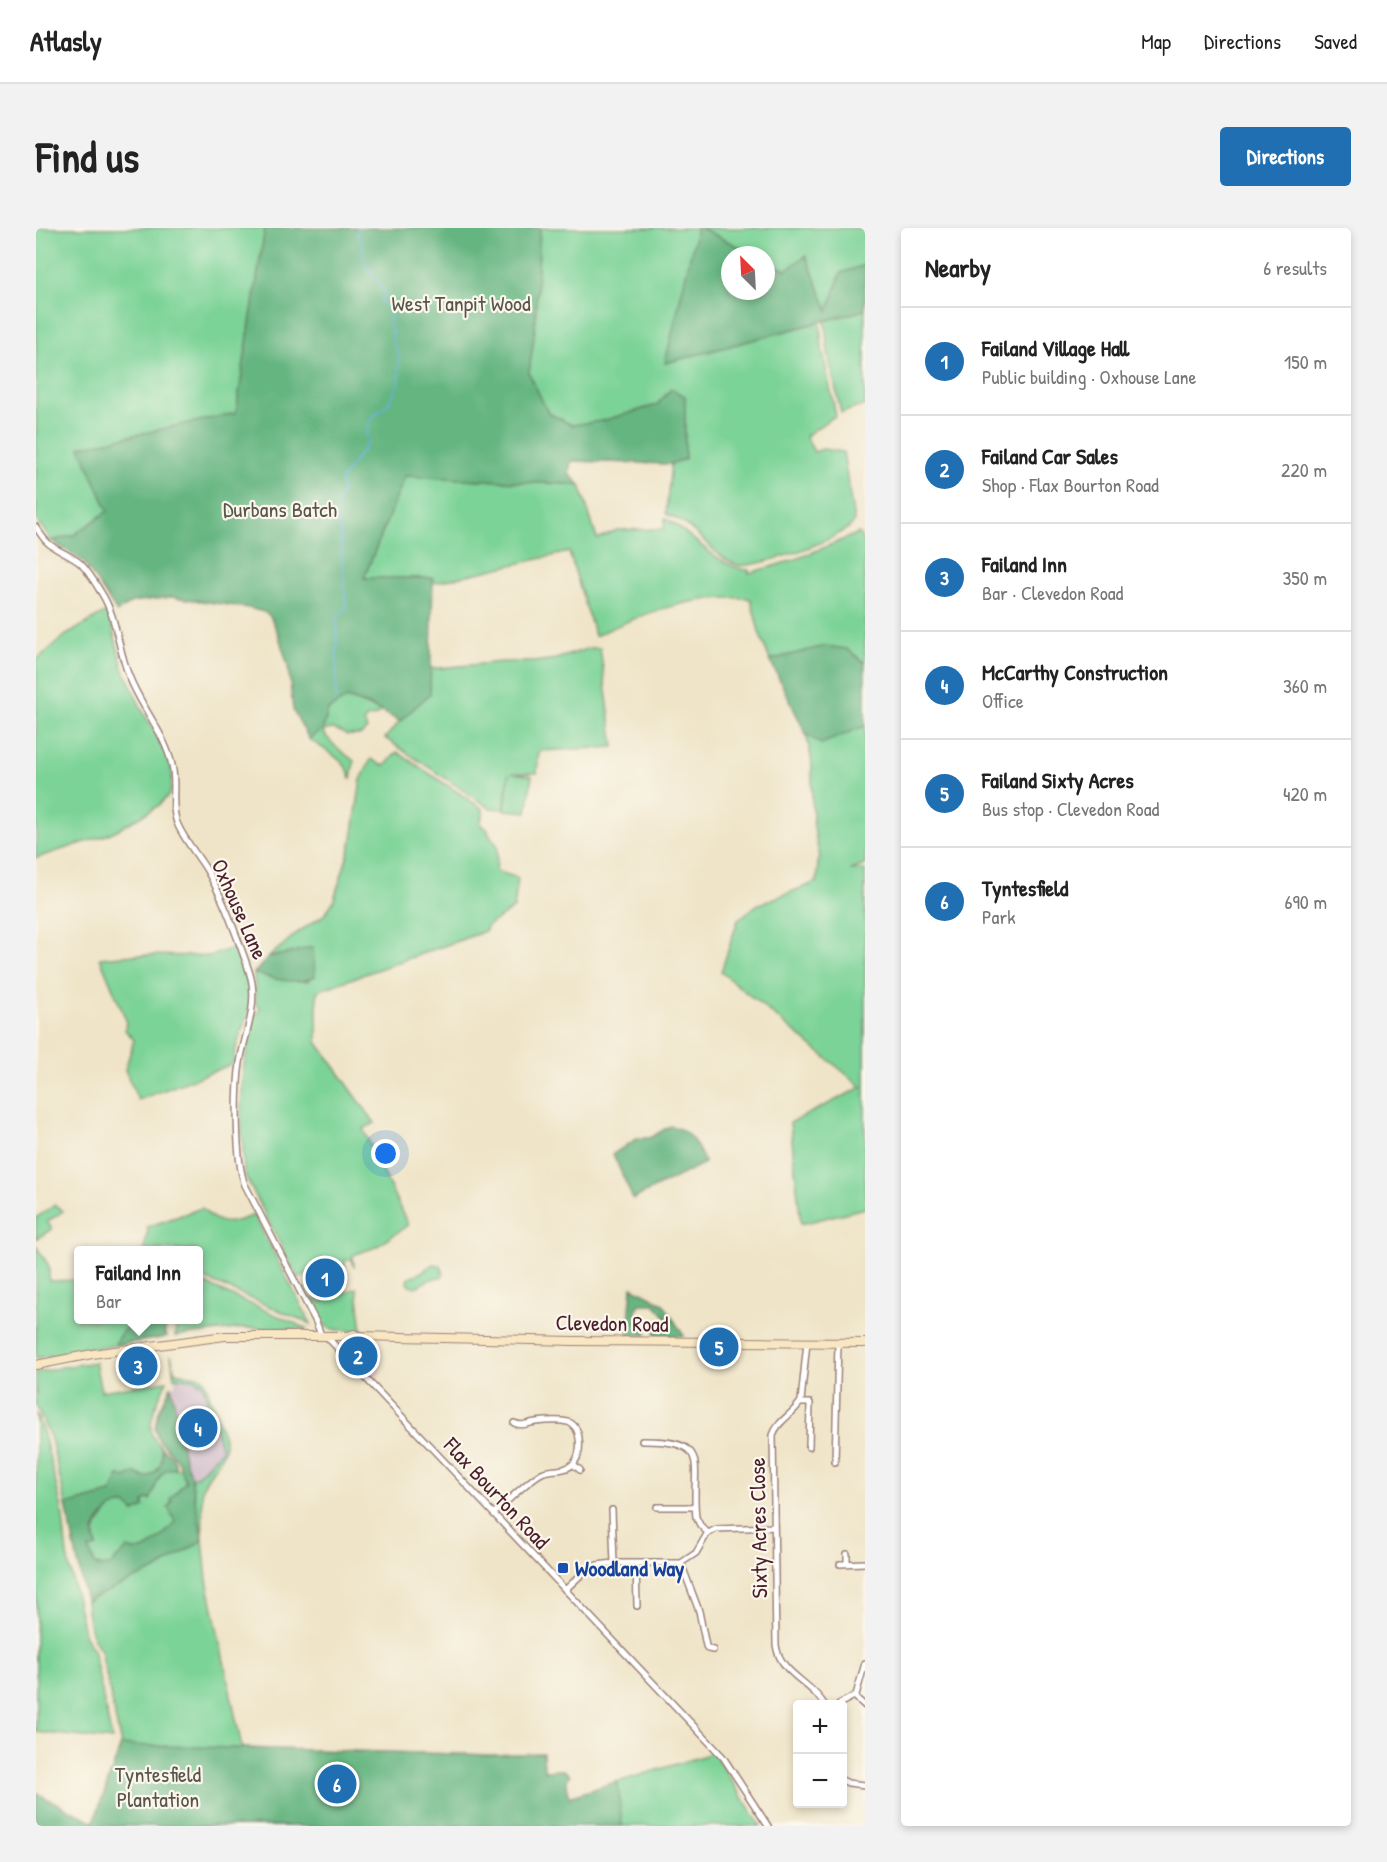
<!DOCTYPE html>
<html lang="en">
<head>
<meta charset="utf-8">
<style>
  :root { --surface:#fff; --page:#f2f2f2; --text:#222; --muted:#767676; --line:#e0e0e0; --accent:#1f6fb2 }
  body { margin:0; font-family:"Patrick Hand",sans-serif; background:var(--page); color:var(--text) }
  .controls { position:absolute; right:18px; bottom:18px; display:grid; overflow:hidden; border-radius:6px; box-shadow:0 3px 9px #0003 }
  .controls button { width:54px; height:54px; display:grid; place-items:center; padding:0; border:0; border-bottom:2px solid var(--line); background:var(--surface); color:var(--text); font:30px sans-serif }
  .compass { position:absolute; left:685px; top:18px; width:54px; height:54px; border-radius:50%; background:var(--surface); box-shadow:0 3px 9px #0003; rotate:336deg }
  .you { position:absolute; left:350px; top:926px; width:21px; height:21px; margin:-15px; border:4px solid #fff; border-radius:50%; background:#1a73e8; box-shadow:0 0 0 9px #1a73e833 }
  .badge { display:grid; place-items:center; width:39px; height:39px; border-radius:50%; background:var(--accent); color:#fff; font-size:20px; font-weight:700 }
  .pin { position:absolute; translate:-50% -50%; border:3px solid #fff; box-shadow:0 2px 6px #0006 }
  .popup { position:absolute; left:38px; top:1018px; width:129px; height:78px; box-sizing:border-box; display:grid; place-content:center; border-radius:6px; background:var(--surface); filter:drop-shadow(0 2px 4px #0005); font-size:20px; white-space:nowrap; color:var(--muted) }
  .popup b { font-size:22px; color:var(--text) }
  .popup::after { content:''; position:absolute; left:50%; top:100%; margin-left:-12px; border:12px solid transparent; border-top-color:var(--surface) }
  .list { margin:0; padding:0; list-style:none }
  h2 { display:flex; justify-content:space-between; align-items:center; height:78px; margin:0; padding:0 24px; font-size:26px }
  h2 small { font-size:20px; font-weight:400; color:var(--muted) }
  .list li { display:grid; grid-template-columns:39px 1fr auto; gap:18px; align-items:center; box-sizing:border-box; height:108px; padding:0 24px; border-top:2px solid var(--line) }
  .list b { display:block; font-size:22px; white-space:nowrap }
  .list p { margin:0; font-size:20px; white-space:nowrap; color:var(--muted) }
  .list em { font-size:20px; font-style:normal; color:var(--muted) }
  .map { position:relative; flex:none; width:829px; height:1598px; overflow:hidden; border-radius:6px }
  header { display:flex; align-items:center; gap:36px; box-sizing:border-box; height:84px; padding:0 30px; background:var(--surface); border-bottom:2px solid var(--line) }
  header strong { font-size:28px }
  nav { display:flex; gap:33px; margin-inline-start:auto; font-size:21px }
  .intro { display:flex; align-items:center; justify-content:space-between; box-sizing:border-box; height:144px; padding:0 36px }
  h1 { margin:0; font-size:42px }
  .button { padding:15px 27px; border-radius:6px; background:var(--accent); color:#fff; font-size:21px; font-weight:700 }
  main { display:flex; gap:36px; padding:0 36px }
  aside { flex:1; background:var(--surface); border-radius:6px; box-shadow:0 3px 9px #0003 }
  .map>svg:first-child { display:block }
  .built { fill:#f6cfd9 }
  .industrial { fill:#d1bdcb }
  .green { fill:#7cd397; stroke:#637961; stroke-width:1.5 }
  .forest { fill:#65b580; stroke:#586a56; stroke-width:1.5 }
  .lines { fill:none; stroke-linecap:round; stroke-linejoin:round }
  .stream { stroke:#67b2e0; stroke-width:1.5 }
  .minor-casing { stroke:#9c8279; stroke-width:8 }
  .secondary-casing { stroke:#9c8279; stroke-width:10 }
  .minor { stroke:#fff; stroke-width:5 }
  .secondary { stroke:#f9e7c3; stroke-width:8 }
  .transit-dot { fill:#1a4fb4; stroke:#fbf7ec; stroke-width:2 }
  .labels { text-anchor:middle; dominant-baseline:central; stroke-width:4.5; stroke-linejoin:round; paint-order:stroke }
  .park-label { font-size:22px; fill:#59554b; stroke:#fbf7ec }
  .street-label { font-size:22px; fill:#4a1f2b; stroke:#fbf7ec }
  .transit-label { font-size:22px; font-weight:bold; fill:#164399; stroke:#fbf7ec; text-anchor:start }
</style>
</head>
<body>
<header>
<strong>Atlasly</strong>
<nav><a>Map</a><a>Directions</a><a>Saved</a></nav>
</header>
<div class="intro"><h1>Find us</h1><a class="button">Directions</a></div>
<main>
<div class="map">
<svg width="829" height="1598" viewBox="0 0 829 1598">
  <rect width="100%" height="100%" fill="#fbf7ec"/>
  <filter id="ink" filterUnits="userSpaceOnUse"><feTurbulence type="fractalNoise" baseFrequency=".0167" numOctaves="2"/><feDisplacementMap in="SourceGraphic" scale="12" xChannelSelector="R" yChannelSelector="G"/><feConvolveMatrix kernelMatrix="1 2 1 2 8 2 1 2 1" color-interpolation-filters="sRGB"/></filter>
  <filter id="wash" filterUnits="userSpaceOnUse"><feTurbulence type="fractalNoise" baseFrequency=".008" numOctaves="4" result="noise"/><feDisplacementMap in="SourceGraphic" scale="24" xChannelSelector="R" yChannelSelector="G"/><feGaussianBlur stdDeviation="1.35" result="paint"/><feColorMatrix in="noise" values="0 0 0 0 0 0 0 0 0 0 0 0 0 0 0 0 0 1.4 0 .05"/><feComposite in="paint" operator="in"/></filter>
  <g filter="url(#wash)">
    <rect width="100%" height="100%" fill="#efe4c7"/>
    <path class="built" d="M306 1113 345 1114 344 1145 338 1152 313 1127 305 1116Z"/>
    <path class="industrial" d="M138 1149 166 1154 186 1222 162 1247 155 1250 146 1222V1216H144L142 1209 145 1206 142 1190 135 1158 140 1156Z"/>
    <path class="green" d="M0 0H229L200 185 44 219 72 283 38 307 16 313 0 292Z
      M504 0H661L630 135 784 94 786 121 800 188 795 190 770 208 778 224 787 221 807 224 818 293C813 309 717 342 701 337 693 335 687 329 681 325 666 311 649 293 630 286L635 235 649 231 635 161 621 177 566 193 536 197 512 185 493 145 499 100Z
      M665 0H829V37L805 45 792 84 770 28 750 43 730 33V27H719Z
      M829 82V177L805 185 792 125 789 93Z
      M369 248 544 257 561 311 581 302 628 301 629 290C652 303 687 343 713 342V345L758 332 823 305 829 317V435L811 422 789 418 734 432 723 404 715 371C707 369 699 370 691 370 644 371 601 388 559 408L533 324 397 355 396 350H328Z
      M72 383 87 440 107 484 126 514 134 535 136 546 135 562 133 567 122 578 83 601 68 608 0 630V432L30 407Z
      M554 420H564L578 519 503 523 501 545H476L496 548 491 584 469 582 473 545 468 581 454 580 349 510 364 493 393 466 394 441 466 434H498L520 431Z
      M311 470 345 483 340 488 330 490 328 494 331 501 325 507H311L298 501 289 502 287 505 300 519 318 533 315 551C312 532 288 522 273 511L287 501 292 482Z
      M829 498V637L814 642H829V980L765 996 754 895 826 859 685 744 702 692 721 677 781 654 782 633 784 629C775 596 776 572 776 539 776 528 772 516 770 506L785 516Z
      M361 524 447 581V587L444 595 447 599 452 601V605L462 618 460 643 482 650 478 680 451 698 450 702 444 705 281 763V814L339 895 327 901 372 997 340 1019 317 1027 318 1039 316 1031 309 1032V1039L298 1034 262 1051 208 945 205 882 207 841 217 795 224 780 220 776 218 745 240 751 272 753 276 719 254 725 233 729 262 704 288 687 297 674 315 617 325 552 335 531 345 537H350Z
      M200 719C206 737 215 756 214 775 212 796 198 814 197 836L102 872 89 842 98 812 89 802 90 792 64 730 99 727 174 728Z
      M19 977 27 983 11 994 16 1001 0 1011V990Z
      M166 980C183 1000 196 996 218 987L275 1096 162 1048V1022H108L112 1002 111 999Z
      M0 1018 13 1038V1053L42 1052V1092H162V1053L272 1101 209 1100 139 1108 141 1102 137 1098 132 1097 128 1103 131 1109 0 1130Z
      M397 1036C404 1036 407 1040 407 1046L406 1049C401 1050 395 1051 391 1053 383 1057 381 1061 372 1057L371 1053 373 1049 384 1045Z
      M321 1060 326 1103C289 1101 292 1106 274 1073L275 1070 285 1074Z
      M135 1127 139 1144 165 1149 168 1151 189 1213C191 1231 170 1244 166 1262L167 1312 171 1352 206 1520 456 1527 507 1525 508 1543 527 1542 534 1547C528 1554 530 1560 533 1569L670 1527 676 1523 725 1598H0V1565L58 1594 85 1517 65 1422C52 1406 53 1392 50 1373L121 1341 167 1312 155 1250 162 1247 186 1222 166 1154 162 1155 161 1152 138 1149Z
      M59 1134 65 1163 131 1153C124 1168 116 1182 115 1198 114 1209 119 1211 125 1219 133 1231 120 1246 110 1250L99 1245 75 1265 30 1277 15 1211 0 1177V1145L27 1139Z
      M0 1185 8 1207 26 1281 31 1328 49 1409 57 1421 76 1512 0 1504Z
      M133 1240 145 1241 150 1253 135 1270 136 1274 133 1279 139 1292 138 1296C127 1307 109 1330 92 1321L77 1336 70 1340 59 1336 53 1320 61 1319C55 1300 64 1294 75 1280L82 1277H91L98 1284 108 1279V1274C120 1266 119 1246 133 1240Z"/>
    <path class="forest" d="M229 0H504L499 100 493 145 512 185 536 197 566 193 621 177 635 161 649 168V231L633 236 535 233 533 246 544 257 369 248 328 350H397L394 466 364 493 333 477 311 470 292 482 287 501 273 511 257 482 252 438 242 405 234 388 228 384 208 379 136 369 96 374 81 384 47 333 16 313 38 307 72 283 44 219 200 185Z
      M661 0H665L719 27H694V63H730V33L750 42 770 28 792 83 805 45 829 37V82L629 135Z
      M789 418 811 421 829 435V498L785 516 770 506 734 432Z
      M277 719 279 748C262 759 236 750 218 745L233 729 254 725Z
      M634 898C654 901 661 918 669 935L597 971 577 926 602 910H614Z
      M596 1059 627 1075 648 1108H619L618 1097H631V1090L618 1076H604L600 1082V1095L610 1096V1107H592Z
      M110 1095 130 1099 128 1105 131 1109 79 1117C84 1102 93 1095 110 1095Z
      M135 1158 145 1206 143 1209 144 1215H146V1222L155 1250 167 1312 121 1341 50 1373 30 1277 75 1265 83 1247 89 1250 99 1245 109 1250C123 1245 128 1234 125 1220 132 1225 141 1231 139 1241 121 1239 121 1260 114 1272L112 1271 108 1274V1279L98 1284C86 1264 61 1290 58 1304 57 1310 60 1314 61 1319L53 1321 57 1333 62 1339 73 1338 92 1320C109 1331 129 1306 139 1294L132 1279 136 1274 134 1271 150 1253 141 1232 122 1211 119 1200 123 1183Z
      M85 1517 456 1527 507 1525 508 1543 527 1542 534 1547C528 1554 530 1561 533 1569L582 1553 586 1598H0V1565L58 1594Z"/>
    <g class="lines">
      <path class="stream" d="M300 471 301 390 303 386 310 381 304 302 299 287 306 264 305 252 333 213 330 206 333 195 340 185 348 180 353 174 363 155V126L356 112V102L353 94 354 86 358 81C352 78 348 80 345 72L349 65 328 33 326 14 321 7 322 0"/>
    </g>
  </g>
  <g filter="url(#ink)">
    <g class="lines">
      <g class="minor-casing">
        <path id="minor" d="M0 299C3 304 7 310 11 314 20 323 35 327 45 336 53 344 60 356 66 366 81 390 82 421 93 448 105 479 128 504 136 537 141 557 134 576 141 595 148 612 161 626 170 641 185 666 195 693 205 720 209 732 214 743 216 755 220 784 208 808 204 835 200 862 199 932 209 957L280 1094 285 1107
          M290 1108 687 1529 732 1598
          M771 1114 765 1173C758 1186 742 1192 737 1207L740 1417C744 1446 774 1453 788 1476
          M764 1175H774L773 1219
          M606 1213C679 1212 654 1237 660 1289L664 1297 672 1305
          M799 1234 802 1115
          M537 1236 544 1242
          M621 1279H659
          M576 1282 578 1335
          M458 1285C469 1276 495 1249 508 1244 518 1241 530 1244 538 1235 546 1225 546 1198 532 1194 523 1192 509 1193 500 1194 491 1195 487 1199 478 1195
          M811 1326V1335
          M600 1335 601 1378
          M645 1335 663 1383 670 1418 672 1421 677 1422
          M804 1336 829 1335
          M529 1362 547 1345 561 1337 578 1335H645L660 1325 671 1306 680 1301 738 1299
          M818 1468 829 1478
          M803 1476 820 1467 829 1435
          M806 1552 812 1555 829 1557"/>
      </g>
      <g class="secondary-casing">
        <path id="secondary" d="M0 1137 56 1126 189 1108H313L318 1106 322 1108 537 1113 829 1115"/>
      </g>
      <use href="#minor" class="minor"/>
      <use href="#secondary" class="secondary"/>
    </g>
  </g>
  <rect class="transit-dot" x="521" y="1334" width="12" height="12" rx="3"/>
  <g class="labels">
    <g class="park-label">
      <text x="425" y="75">West Tanpit Wood</text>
      <text x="244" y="281">Durbans Batch</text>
      <text x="122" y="1546">Tyntesfield<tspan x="122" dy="25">Plantation</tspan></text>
    </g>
    <g class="street-label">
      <text transform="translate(204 681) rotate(66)">Oxhouse Lane</text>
      <text transform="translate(576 1095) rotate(1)">Clevedon Road</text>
      <text transform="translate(461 1265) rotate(47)">Flax Bourton Road</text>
      <text transform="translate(722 1300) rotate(-91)">Sixty Acres Close</text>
    </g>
    <g class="transit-label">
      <text x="539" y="1340">Woodland Way</text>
    </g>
  </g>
</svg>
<div class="controls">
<button>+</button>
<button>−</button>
</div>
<svg class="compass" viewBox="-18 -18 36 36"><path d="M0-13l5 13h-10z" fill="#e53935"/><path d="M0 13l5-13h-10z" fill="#767676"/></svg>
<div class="you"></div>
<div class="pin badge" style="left:289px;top:1050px">1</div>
<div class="pin badge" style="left:322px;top:1128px">2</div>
<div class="pin badge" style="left:102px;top:1138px">3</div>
<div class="popup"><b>Failand Inn</b>Bar</div>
<div class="pin badge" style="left:162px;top:1200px">4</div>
<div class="pin badge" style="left:683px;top:1119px">5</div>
<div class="pin badge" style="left:301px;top:1556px">6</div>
</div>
<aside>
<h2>Nearby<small>6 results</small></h2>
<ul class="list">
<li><span class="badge">1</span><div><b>Failand Village Hall</b><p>Public building · Oxhouse Lane</p></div><em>150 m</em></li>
<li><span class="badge">2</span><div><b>Failand Car Sales</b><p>Shop · Flax Bourton Road</p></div><em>220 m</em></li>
<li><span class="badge">3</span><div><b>Failand Inn</b><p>Bar · Clevedon Road</p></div><em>350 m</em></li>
<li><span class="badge">4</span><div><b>McCarthy Construction</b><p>Office</p></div><em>360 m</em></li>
<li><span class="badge">5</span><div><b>Failand Sixty Acres</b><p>Bus stop · Clevedon Road</p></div><em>420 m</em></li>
<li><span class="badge">6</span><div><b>Tyntesfield</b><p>Park</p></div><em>690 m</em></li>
</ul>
</aside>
</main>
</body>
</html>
